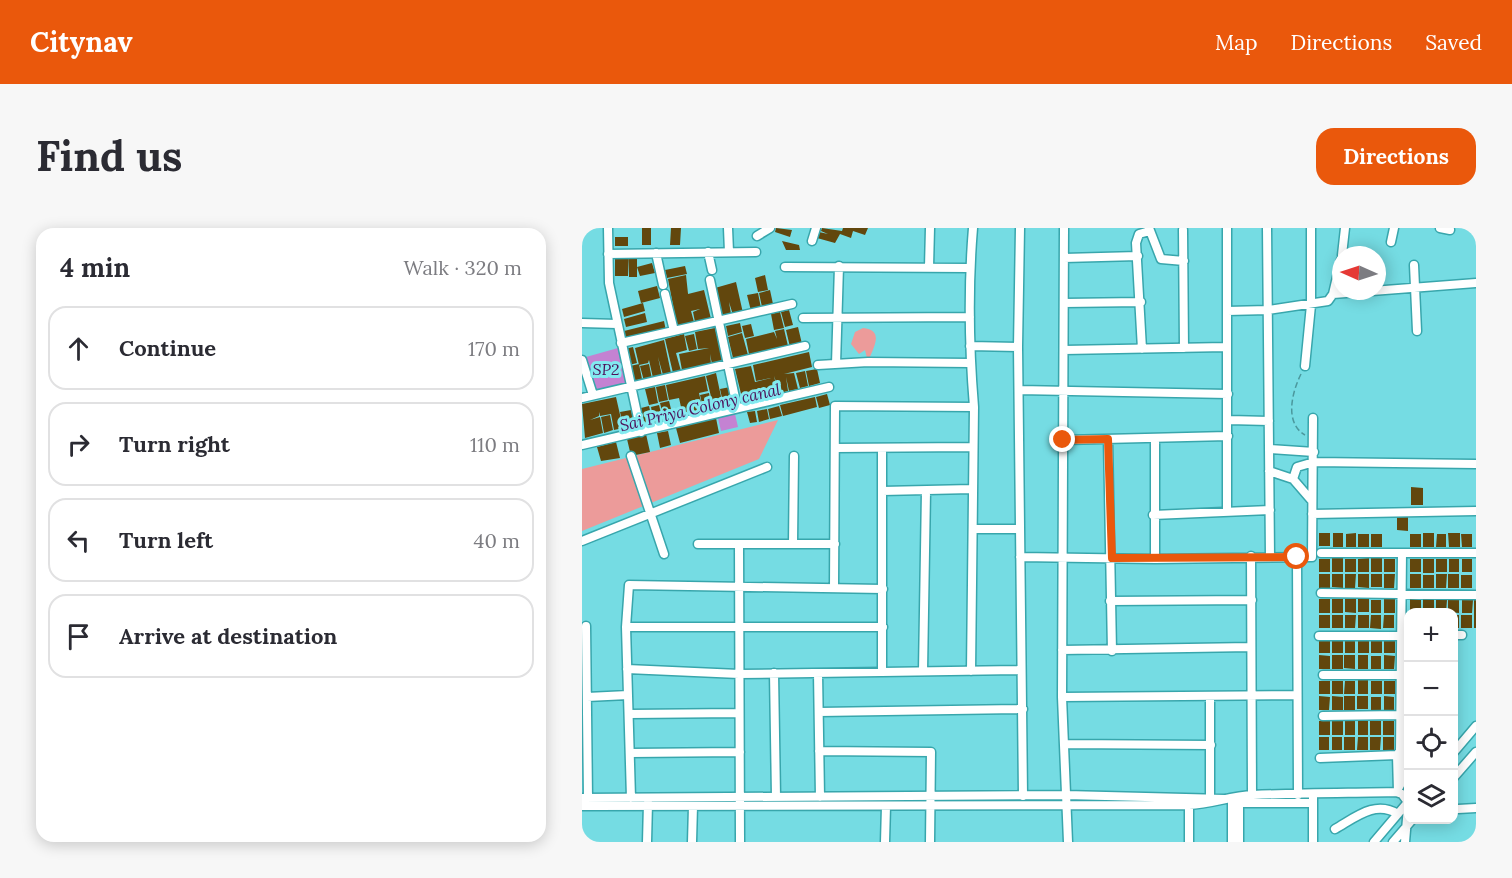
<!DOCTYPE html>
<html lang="en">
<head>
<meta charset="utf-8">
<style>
  :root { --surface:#fff; --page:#f7f7f7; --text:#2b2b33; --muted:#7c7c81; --line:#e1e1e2; --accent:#ea580c }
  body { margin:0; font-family:Lora,serif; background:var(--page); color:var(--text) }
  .controls { position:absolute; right:18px; bottom:18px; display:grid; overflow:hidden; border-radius:12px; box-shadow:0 3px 15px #0003 }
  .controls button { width:54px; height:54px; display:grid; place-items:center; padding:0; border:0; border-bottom:2px solid var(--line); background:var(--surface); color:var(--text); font:30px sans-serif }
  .compass { position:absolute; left:750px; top:18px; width:54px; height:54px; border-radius:50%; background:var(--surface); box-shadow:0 3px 15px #0003; rotate:273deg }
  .stop { position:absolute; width:18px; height:18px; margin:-14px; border:4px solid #ea580c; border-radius:50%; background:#fff }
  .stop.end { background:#ea580c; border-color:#fff; box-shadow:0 2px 6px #0008 }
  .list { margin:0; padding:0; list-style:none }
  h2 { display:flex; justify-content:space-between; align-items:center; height:78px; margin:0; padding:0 24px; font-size:26px }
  h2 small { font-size:20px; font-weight:400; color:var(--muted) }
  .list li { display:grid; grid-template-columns:39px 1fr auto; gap:18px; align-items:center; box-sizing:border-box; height:84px; margin:0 12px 12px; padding:0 12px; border:2px solid var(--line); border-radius:18px }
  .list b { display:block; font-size:22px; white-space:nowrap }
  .list em { font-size:20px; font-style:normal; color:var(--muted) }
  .icon { flex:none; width:33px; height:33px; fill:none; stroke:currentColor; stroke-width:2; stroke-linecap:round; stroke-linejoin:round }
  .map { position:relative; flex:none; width:894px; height:614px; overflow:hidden; border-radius:18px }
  header { display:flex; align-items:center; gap:36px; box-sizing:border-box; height:84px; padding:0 30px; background:var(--accent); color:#fff }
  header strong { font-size:28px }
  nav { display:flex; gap:33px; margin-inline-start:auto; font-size:21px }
  .intro { display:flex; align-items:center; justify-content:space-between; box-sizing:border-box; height:144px; padding:0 36px }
  h1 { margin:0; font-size:42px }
  .button { padding:15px 27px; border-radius:18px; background:var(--accent); color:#fff; font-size:21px; font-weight:700 }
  main { display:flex; gap:36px; padding:0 36px }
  aside { flex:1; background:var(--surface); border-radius:18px; box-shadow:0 3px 15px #0003 }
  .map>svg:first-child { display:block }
  .green { fill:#ec9b9a }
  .water { fill:#c482d2 }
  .building { fill:#62470d }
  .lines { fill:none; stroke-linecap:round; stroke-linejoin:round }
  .minor-casing { stroke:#38a6ac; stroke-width:11 }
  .path { stroke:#4b989d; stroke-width:1.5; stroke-dasharray:6 3; stroke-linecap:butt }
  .minor { stroke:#fff; stroke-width:8 }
  .route { stroke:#ea580c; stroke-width:8 }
  .labels { text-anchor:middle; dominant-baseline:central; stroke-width:6; stroke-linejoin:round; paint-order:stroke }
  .water-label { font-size:16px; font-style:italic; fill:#4e125a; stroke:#82eaf0 }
</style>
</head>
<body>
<header>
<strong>Citynav</strong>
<nav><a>Map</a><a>Directions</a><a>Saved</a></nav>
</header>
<div class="intro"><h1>Find us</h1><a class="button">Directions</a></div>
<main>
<aside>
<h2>4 min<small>Walk · 320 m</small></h2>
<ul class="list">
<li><svg class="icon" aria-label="ahead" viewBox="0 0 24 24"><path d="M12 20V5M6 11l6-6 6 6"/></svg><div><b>Continue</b></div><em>170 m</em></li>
<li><svg class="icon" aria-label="right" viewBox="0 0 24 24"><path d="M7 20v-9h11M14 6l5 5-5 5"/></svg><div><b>Turn right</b></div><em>110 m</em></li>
<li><svg class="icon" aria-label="left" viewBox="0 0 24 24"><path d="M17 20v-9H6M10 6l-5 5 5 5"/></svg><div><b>Turn left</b></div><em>40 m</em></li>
<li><svg class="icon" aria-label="arrive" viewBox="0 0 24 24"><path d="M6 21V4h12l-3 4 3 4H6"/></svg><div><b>Arrive at destination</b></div></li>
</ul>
</aside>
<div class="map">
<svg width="894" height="614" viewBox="0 0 894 614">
  <rect width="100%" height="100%" fill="#75dce3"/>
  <path class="green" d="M281 100C304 102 290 122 286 134L283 122 277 126 269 116 273 104Z
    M196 192 177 231 0 303V241Z"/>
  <path class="water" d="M36 120 44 156 13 162 4 129Z
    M153 186 156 199 139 203 136 190Z"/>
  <path class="building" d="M60 0H69V17H60Z
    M89 0H99L98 17H88Z
    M194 0 210 2 208 9 193 4Z
    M240 0 260 3 261 0H286L283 7 271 3 269 10 258 6 253 15 235 10 237 4 246 6 239 3Z
    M33 9H46V18H33Z
    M200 13 217 17 218 22H204Z
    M33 27H47L46 48H33Z
    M47 27H55V49H47Z
    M70 35 73 45 58 48 55 39Z
    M103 38 105 46 85 50 83 42Z
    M104 47 107 75 106 66 122 62 129 91 113 94 111 84 118 81 109 83 112 94 95 98 86 51Z
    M183 47 186 62 176 64 173 50Z
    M154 54 161 85 151 87 147 74 149 86 139 88 133 60Z
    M75 58 78 70 59 75 56 63Z
    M188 62 191 76 180 79 177 65Z
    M176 65 179 80 169 83 165 67Z
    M61 75 63 83 42 89 40 81Z
    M207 82 211 97 203 99 199 84Z
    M198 84 202 100 192 102 189 86Z
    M63 85 65 94 44 99 42 91Z
    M82 93 84 103 40 113 38 104Z
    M158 95 160 104 146 108 144 98Z
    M169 96 172 108 163 110 160 98Z
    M216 99 220 116 208 119 204 102Z
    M133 100 141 134 130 136 128 126 129 136 100 142 97 126 127 120 116 121 113 104Z
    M202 101 206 118 167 126 164 111 192 104 195 111 193 103Z
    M160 105 166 127 151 130 146 109Z
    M102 106 105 122 94 125 99 143 91 145 83 111Z
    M112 106 115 121 107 123 103 108Z
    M82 112 89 145 81 147 76 129 80 148 71 150 67 132 66 135 57 137 53 120Z
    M51 119 55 135 47 137 43 121Z
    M227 124 230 139 202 146 212 145 216 161 207 163 204 149 206 163 198 165 192 148 196 165 161 174 153 141 169 138 173 154 189 150 174 153 171 137Z
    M57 136 60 151 51 153 48 138Z
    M67 136 70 151 62 153 58 138Z
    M235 141 238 155 227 158 224 143Z
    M223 143 226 158 218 160 214 145Z
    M134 145 141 178 132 181 124 148Z
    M123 148 126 163 117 165 121 183 101 188 97 170 87 172 84 157Z
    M83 157 86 172 77 174 74 159Z
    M73 159 76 175 67 177 63 161Z
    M148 159 152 176 142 179 138 161Z
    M127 165 130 182 122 184 118 167Z
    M245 166 248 177 237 180 234 169Z
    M34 169 41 200 32 202 29 186 18 188 17 184V188L8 192 18 189 21 205 3 210 0 176Z
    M233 169 235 179 201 188 198 177Z
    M87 173 91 189 82 191 78 175Z
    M77 177 81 193 72 195 69 179Z
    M67 178 71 195 62 197 59 180Z
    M197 178 200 188 188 191 186 181Z
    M185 181 187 191 177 194 175 183Z
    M49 182 53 198 42 201 38 184Z
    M173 183 175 194 168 195 165 184Z
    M28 187 31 202 22 205 19 189Z
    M134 190 137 205 98 215 94 200Z
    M86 203 89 217 78 220 75 205Z
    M64 206 68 224 49 228 45 211Z
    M34 214 38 230 19 233 15 219Z
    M829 259 841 260V277H829Z
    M815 289H826V303L815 302Z
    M737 305H748V318H737Z
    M751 305H761V319H751Z
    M774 305V319H764V306Z
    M841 305H852V319H841Z
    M866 305H878V319H867Z
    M776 306H787V319H776Z
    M789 306H800V319H789Z
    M828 306H839V319H828Z
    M855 306H864V319H854Z
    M879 306H890V319H880Z
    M750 330H761V344H750Z
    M787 330V344H776V331Z
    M789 330H800V344H789Z
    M737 331H748V344H737Z
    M763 331H774V344H763Z
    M802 331H813V344H802Z
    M828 331H839V344H828Z
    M841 331H852V345H841Z
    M854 331H865V344H854Z
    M867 331H877V344H867Z
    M880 331H890V344H880Z
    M737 346H748V360H737Z
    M750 346H761V360L750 359Z
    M763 346H774L773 360H763Z
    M776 346H787V360L776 359Z
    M789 346H800V359H789Z
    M802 346H813L812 360H802Z
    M828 346H839V360H828Z
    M854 346H865L864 360H854Z
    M866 346H877V360H866Z
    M841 347H852V360H841Z
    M879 347H890V360H879Z
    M737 371H748V385H737Z
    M750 371H761V385H750Z
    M763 371H774V385L763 384Z
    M776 371H787V384H776Z
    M802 371H813V385H802Z
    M828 371 839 372V384H828Z
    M841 371H852V384H841Z
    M892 371H894V400H892Z
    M789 372H799V385H789Z
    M854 372H865L864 384H854Z
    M866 372H877V385L866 384Z
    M880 372H891L890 385H880Z
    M737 387H748V400H737Z
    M750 387H761V400H750Z
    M763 387H774L773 400H763Z
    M776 387H787V400H776Z
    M789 387H799V401L788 400Z
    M802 387H812V400H801Z
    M872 387H877V400H872Z
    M879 387H890V400H879Z
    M773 411V425H763V412Z
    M737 412H748V425H737Z
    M750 412H761V425H750Z
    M776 412H787V425H776Z
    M789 412H800V425H789Z
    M802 412H813V425H802Z
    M737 427 748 428V441H737Z
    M750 427H761V441H750Z
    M762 427H773V441L762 440Z
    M776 427H786V441H776Z
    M802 427 813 428 812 441H802Z
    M789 428H799V441H789Z
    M776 452H786V466H776Z
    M737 453H748V466H737Z
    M750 453H761V466H750Z
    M763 453H773V466H762Z
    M789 453H800V466H789Z
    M802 453H813V466H802Z
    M737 468 748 469 747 482H737Z
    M750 468 761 469V482H750Z
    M762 468H773V482H762Z
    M775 468H786V481H775Z
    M802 468 812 469V482H802Z
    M789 469H799V482H789Z
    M737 493H748V507H737Z
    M750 493H761V507H750Z
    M763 493H773V507H763Z
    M776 493H786V507H776Z
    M788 493H799V507H788Z
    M801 493H812V507H801Z
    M737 509H747V522H737Z
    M750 509H760V522H750Z
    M762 509H773V522H762Z
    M776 509H786V522H775Z
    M788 509H799L798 522H788Z
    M801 509H812V522H801Z"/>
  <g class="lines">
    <g class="minor-casing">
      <path id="minor" d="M26 0 27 55 59 204
        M146 0 147 24
        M438 0 436 119 441 568
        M482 0 480 469 486 614
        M567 0 579 31 602 33
        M645 0V283
        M685 0 688 329
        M858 0 868 2
        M601 2 602 120
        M175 8 188 0
        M230 13 234 0
        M809 14 812 0
        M126 24 130 42
        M74 25 81 57
        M26 26 174 24
        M760 27 763 0
        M482 30 556 28
        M832 37 835 103
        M203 39 388 40
        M347 39 348 0
        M128 52 155 179
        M83 66 92 103
        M751 66 894 55
        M482 75 559 74
        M645 83 686 82 746 73 751 66 759 32
        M221 90 388 89
        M0 95 35 96
        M39 115 210 76
        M388 118 436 119
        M560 121 554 15 557 6 568 3
        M482 122 644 119
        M0 132 11 167
        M254 136 257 38
        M236 137 286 134 388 135
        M723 138 729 77V0
        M437 162 646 166
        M0 170 223 118
        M647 192 687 193
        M526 211 530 423
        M481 212 646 208
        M0 217 247 159
        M253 220 391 219
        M687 221 732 224
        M49 228 82 326
        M212 228 211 316H253
        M687 243 711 251 730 273
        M711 251 715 239 732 234 894 236
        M300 263V220
        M730 286 894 283
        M571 287 688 282
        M392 301H438
        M0 313 185 239
        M116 316H211
        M157 316 158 614
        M739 325H894
        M669 328 670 567
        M438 329 573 331 730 329 731 190
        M715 329 716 567
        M573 331V210
        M252 360 253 178 392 179
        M739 365 894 367
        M528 373 670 372
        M4 398 6 570
        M44 399H301
        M872 407H880
        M737 408H826
        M480 422 669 419
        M45 441 157 446 439 442
        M341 443 344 263
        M389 443 392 179C387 119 386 60 391 0
        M300 444V263L390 261
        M192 445 194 569
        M236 445 238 569
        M741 447H819
        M5 469 46 467
        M480 469 715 467
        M628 470V568
        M237 484 441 481
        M47 486 157 485
        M741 488 818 487
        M483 516 629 517
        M237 523 349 524 348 614
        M818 523 820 325
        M872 524 894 498
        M48 525 158 524
        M738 530 815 527
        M872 549 894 524
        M816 564 815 527 818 523C823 531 823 551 817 559
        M731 569V614
        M0 570 484 567 643 571
        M49 570 44 399 47 357 301 361
        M650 570V614
        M657 572V614
        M657 575H731
        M0 578 607 577C630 576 648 568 671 567 718 565 766 565 814 564L820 566 826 574
        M876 581 894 580
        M753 601C774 589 793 572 816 586
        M65 614 66 575
        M110 614 111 578
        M303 614 304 578
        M607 614V577
        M792 614 826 574
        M811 614 830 592
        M823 614 826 579"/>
    </g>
    <path class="path" d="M719 146C710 164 702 195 723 207"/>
    <use href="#minor" class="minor"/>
  </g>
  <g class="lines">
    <path class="route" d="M481 212 526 211 530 330 715 329"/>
  </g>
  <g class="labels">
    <g class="water-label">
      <text x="24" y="141">SP2</text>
      <text transform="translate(118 179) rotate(-13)">Sai Priya Colony canal</text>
    </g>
  </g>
</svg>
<div class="controls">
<button>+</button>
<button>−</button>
<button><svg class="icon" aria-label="locate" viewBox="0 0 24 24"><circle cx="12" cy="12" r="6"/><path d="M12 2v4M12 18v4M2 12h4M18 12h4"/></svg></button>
<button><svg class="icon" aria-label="layers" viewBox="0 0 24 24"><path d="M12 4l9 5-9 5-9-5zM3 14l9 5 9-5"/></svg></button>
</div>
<svg class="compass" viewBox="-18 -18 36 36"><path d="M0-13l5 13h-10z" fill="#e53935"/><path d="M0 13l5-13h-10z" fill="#7c7c81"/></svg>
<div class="stop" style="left:715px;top:329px"></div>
<div class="stop end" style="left:481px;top:212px"></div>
</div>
</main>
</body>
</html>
